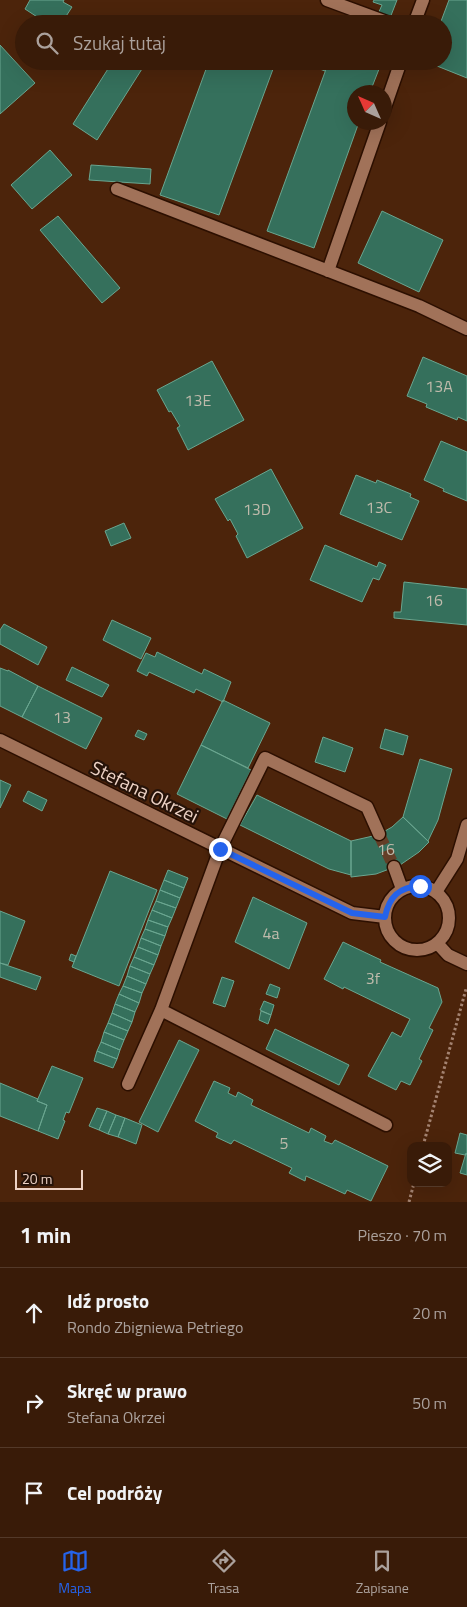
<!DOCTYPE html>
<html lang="pl">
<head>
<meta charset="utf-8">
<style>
  :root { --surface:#391b08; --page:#402412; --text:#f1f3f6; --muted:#aba19c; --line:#533929; --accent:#2563eb }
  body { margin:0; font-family:"Titillium Web",sans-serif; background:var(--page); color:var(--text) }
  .controls { position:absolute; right:15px; bottom:15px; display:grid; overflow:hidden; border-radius:10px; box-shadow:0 5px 20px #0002 }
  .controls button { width:45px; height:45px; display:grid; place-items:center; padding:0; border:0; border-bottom:1px solid var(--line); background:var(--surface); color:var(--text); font:25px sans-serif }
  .compass { position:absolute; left:347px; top:85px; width:45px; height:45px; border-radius:50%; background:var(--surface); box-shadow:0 5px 20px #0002; rotate:315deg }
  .scale { position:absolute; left:15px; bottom:12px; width:68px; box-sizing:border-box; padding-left:5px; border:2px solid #edd2c5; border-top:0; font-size:14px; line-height:18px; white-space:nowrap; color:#edd2c5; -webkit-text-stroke:4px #261309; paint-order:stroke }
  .stop { position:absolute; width:15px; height:15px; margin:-11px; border:4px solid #2563eb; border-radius:50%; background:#fff }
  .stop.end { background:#2563eb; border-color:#fff; box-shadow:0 1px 5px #0008 }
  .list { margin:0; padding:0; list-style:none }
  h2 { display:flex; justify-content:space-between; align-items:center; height:65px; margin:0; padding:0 20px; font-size:21px }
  h2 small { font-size:16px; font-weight:400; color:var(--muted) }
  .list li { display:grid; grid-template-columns:32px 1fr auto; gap:15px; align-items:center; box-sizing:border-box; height:90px; padding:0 20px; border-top:1px solid var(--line) }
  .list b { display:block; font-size:19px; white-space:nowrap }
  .list p { margin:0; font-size:16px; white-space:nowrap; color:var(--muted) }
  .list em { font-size:16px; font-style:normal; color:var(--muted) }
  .icon { flex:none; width:28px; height:28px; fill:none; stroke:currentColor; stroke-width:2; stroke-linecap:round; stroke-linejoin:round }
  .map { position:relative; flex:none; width:467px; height:1202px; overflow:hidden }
  .search { position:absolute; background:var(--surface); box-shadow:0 5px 20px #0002; left:15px; right:15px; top:15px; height:55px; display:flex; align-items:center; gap:12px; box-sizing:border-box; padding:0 18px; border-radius:28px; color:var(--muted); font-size:19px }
  .sheet { height:335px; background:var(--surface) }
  nav { display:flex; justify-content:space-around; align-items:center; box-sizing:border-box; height:70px; border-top:1px solid var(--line); background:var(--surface); font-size:14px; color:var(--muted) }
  nav a { display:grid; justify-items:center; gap:2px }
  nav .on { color:var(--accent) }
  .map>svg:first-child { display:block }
  .building { fill:#35705c; stroke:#6aa690 }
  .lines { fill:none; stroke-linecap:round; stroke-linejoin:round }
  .minor-tunnel { stroke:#643e27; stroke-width:12; stroke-dasharray:12 6; stroke-linecap:butt }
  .minor-casing { stroke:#2c0f00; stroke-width:15 }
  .path { stroke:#a48371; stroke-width:3; stroke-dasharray:2.5 2.5; stroke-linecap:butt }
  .minor { stroke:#a17259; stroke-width:12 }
  .route { stroke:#2563eb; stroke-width:6 }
  .labels { text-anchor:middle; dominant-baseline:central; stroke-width:4.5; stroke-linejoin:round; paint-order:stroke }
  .number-label { font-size:16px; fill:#bfbaab }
  .street-label { font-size:19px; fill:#edd2c5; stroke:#261309 }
</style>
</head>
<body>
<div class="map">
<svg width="467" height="1202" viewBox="0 0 467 1202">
  <rect width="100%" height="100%" fill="#4c240b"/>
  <path class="building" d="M30 0H64L63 2 72 7 61 24H48L25 9Z
    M374 0H397L390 18 378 14 382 5 373 2Z
    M449 0H467V78L427 62 443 61V24H440Z
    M0 45 35 83 0 114Z
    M113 61H147L97 140 73 124Z
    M209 61H276L219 215 160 195Z
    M299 61H329L325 71Z
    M329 61H374L381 64 370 92H354V122H359L314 248 267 231Z
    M50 150 72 175 32 209 11 185Z
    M91 165 151 169 150 184 89 180Z
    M382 211 443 240 419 292 358 263Z
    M58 216 120 288 102 303 40 230Z
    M423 357 467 376V421L458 417 457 420 426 407 427 404 407 396Z
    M212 361 244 420 188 450 177 428 180 426 171 411 169 412 157 390Z
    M441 441 467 452V501L443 491 444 489 424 480Z
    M271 469 303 528 247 558 236 536 238 534 230 519 228 521 215 499Z
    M356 475 376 483 377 480 411 494 410 497 419 501 402 540 340 514Z
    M124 523 131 538 111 546 105 531Z
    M325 545 377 567 379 562 386 565 379 580 373 578 362 602 310 580Z
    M404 582 467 589V625L394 618V612H401Z
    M112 620 151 638 141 659 103 640Z
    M4 624 47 647 38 665 0 644V630Z
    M157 652 202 674 204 669 231 682 223 702 196 689 194 693 149 672 147 676 137 671 146 653 155 657Z
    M72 667 109 685 102 697 66 680Z
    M0 668 8 671V670L38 686 22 717 0 706Z
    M38 686 102 718 86 749 22 717Z
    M223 700 270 723 248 768 201 745Z
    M385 729 408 736 403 755 380 748Z
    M138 730 147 734 144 740 135 736Z
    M323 737 353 748 345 772 315 762Z
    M201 745 251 770 227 819 177 794Z
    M420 759 452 769 438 820 428 841 403 817Z
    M0 780 11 785 0 808Z
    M28 791 47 800 42 811 23 801Z
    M257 795 351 841V875L329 869 240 825Z
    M403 817 429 842 419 852 400 865 376 874 351 877V841L373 836 385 831 392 827Z
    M168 870 188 878 184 888 164 880Z
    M110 871 157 890 119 986 72 967Z
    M164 880 184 888 180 898 160 890Z
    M160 890 180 898 176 908 156 901Z
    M253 897 307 923 289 969 235 942Z
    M156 901 176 908 172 918 152 910Z
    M152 910 172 918 168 927 148 920Z
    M0 911 25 921 8 965 0 963Z
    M148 920 168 927 165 936 145 929Z
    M145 929 165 936 161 946 141 938Z
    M141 938 161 946 158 955 138 947Z
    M343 942 381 960 380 962 438 988 442 1002 429 1028 433 1030 419 1059 422 1061 410 1085 401 1081 396 1090 368 1076 392 1032 401 1037 410 1019 344 987 343 989 324 979Z
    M138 947 158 955 154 965 134 957Z
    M71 954 76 956 74 962 69 960Z
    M134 957 154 965 150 974 130 966Z
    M0 963 41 977 36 990 0 977Z
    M130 966 150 974 146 984 127 976Z
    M127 976 146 984 142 993 123 986Z
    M222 977 234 981 225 1007 213 1003Z
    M270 984 280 988 277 998 266 994Z
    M123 986 142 993 139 1003 119 994Z
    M119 994 139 1003 135 1012 115 1004Z
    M264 1001 274 1005 271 1015 260 1010Z
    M115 1004 135 1012 132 1022 112 1013Z
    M261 1011 271 1015 268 1024 259 1020Z
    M112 1013 132 1022 128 1031 108 1023Z
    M108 1023 128 1031 124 1040 104 1032Z
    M275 1029 349 1065 339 1085 266 1049Z
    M104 1032 124 1040 120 1050 101 1042Z
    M179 1040 199 1050 158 1132 139 1122Z
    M101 1042 120 1050 117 1059 97 1051Z
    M97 1051 117 1059 113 1068 94 1061Z
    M52 1066 83 1078 69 1113 66 1112 63 1120 65 1121 58 1139 38 1131 47 1105 37 1101Z
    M214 1081 230 1088 228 1093 236 1097 238 1092 253 1100 251 1105 309 1133 311 1128 326 1136 324 1141 332 1144 335 1140 388 1166 371 1201 347 1190 345 1194 306 1176 305 1181 289 1173 292 1168 234 1140 231 1144 216 1137 218 1133 195 1121Z
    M0 1083 38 1099 37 1101 47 1105 38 1131 0 1116Z
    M97 1108 107 1111 99 1130 89 1126Z
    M107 1111 116 1115 108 1134 99 1130Z
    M116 1115 125 1118 118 1137 108 1134Z
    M125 1118 142 1125 136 1144 118 1137Z
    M460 1133 467 1135V1154L465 1155 455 1153Z
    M466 1153 467 1154V1175L460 1173Z"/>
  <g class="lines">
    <path class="minor-tunnel" d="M379 834 394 867"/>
    <g class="minor-casing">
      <path id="minor" d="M327 0 392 24
        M414 24 423 0
        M384 110 401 61
        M117 189 419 306 467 329
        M328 271 380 122
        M0 740 352 913 385 917
        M394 867 402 889
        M385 918a32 32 0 1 1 64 0a32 32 0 1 1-64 0Z
        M436 892 457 859 467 825
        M437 943 448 955 467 964
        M161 1010 386 1125
        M128 1084 161 1010 220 849 265 758 367 807 379 834"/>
    </g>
    <path class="path" d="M423 1146 466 989
      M409 1202 414 1183"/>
    <use href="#minor" class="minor"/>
  </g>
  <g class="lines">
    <path class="route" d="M220 849 352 913 385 917C389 897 399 887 420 886"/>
  </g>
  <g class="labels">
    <g class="number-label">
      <text x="439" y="386">13A</text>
      <text x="198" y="400">13E</text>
      <text x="379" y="507">13C</text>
      <text x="257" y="509">13D</text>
      <text x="434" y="600">16</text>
      <text x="62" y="717">13</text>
      <text x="386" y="849">16</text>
      <text x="271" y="933">4a</text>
      <text x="373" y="978">3f</text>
      <text x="284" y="1143">5</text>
    </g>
    <g class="street-label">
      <text transform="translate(145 791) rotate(26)">Stefana Okrzei</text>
    </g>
  </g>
</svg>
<div class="controls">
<button><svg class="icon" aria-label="layers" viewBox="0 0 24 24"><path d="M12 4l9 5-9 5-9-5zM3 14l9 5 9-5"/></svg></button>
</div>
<svg class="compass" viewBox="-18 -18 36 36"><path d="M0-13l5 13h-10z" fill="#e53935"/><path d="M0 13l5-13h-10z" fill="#aba19c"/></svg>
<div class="scale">20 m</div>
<div class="stop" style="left:420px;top:886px"></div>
<div class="stop end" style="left:220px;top:849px"></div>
<div class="search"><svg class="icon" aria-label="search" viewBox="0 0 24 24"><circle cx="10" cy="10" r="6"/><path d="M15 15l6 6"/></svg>Szukaj tutaj</div>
</div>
<section class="sheet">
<h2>1 min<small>Pieszo · 70 m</small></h2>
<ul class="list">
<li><svg class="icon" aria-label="ahead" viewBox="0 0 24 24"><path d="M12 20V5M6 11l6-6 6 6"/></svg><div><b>Idź prosto</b><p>Rondo Zbigniewa Petriego</p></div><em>20 m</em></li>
<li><svg class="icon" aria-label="right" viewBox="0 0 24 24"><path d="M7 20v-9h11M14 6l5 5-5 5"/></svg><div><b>Skręć w prawo</b><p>Stefana Okrzei</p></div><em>50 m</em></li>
<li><svg class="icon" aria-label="arrive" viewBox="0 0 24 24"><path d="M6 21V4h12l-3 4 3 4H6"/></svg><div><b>Cel podróży</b></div></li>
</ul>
</section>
<nav>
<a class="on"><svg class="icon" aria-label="map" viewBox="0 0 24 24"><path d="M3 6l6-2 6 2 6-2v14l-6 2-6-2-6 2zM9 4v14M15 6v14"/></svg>Mapa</a>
<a><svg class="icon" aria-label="directions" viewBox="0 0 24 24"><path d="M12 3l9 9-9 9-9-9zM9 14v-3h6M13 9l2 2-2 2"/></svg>Trasa</a>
<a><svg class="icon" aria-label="saved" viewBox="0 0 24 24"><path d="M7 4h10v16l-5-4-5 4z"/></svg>Zapisane</a>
</nav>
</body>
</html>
